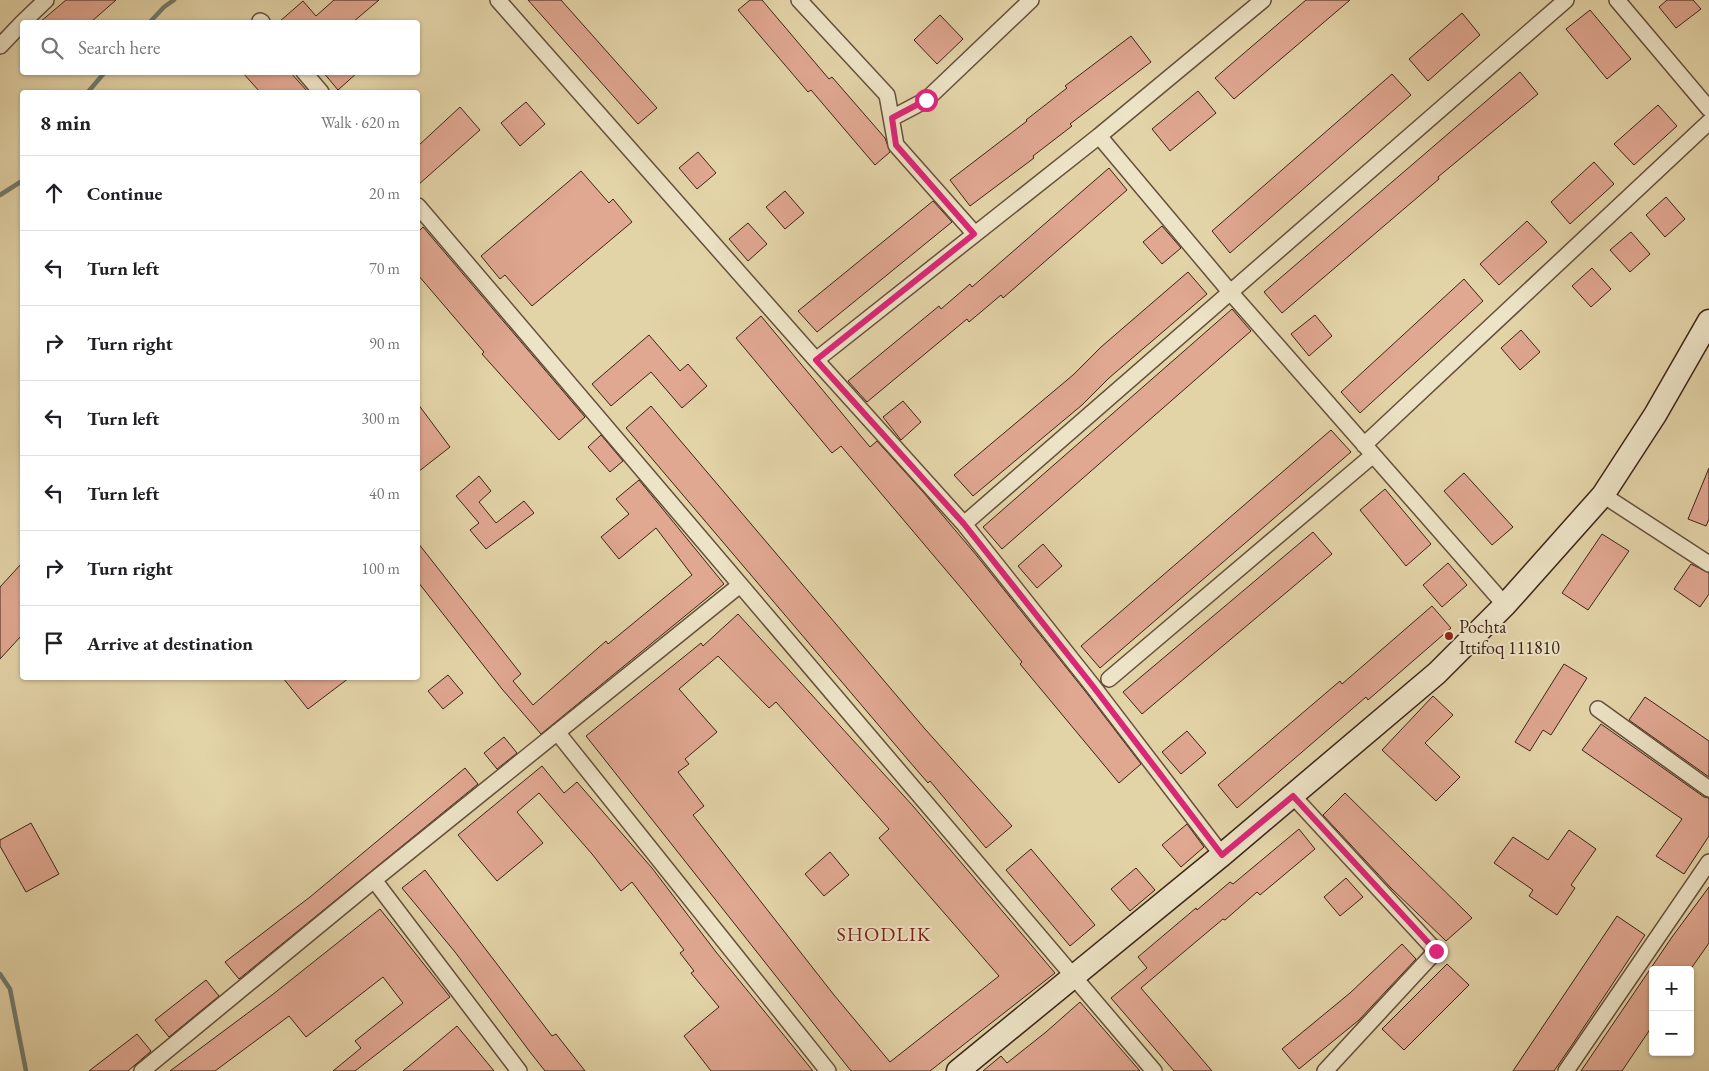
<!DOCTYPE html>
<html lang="en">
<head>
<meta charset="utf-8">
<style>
  :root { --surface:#fff; --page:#f2f2f2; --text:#202124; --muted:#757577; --line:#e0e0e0 }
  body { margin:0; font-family:"EB Garamond",serif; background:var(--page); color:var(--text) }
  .controls { position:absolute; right:15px; bottom:15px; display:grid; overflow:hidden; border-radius:5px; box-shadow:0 1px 4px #0004 }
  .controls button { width:45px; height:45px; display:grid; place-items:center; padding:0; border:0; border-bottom:1px solid var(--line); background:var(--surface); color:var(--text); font:25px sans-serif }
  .stop { position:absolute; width:15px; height:15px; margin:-11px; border:4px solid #db2777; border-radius:50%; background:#fff }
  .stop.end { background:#db2777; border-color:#fff; box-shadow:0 1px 5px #0008 }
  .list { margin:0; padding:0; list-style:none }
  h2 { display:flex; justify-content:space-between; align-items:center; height:65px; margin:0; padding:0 20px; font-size:21px }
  h2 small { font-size:16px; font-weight:400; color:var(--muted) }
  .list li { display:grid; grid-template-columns:32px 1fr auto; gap:15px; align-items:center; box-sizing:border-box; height:75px; padding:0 20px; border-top:1px solid var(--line) }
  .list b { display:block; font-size:19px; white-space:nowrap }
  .list em { font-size:16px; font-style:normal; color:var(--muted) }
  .icon { flex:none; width:28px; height:28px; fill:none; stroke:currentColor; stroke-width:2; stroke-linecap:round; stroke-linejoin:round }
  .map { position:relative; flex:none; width:1709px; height:1071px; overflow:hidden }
  .search { position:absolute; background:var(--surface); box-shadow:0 1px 4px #0004; left:20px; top:20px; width:400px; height:55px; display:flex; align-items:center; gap:12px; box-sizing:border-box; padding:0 18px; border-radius:5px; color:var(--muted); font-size:19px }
  .panel { position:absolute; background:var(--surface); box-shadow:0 1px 4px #0004; left:20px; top:90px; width:400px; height:590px; border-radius:5px }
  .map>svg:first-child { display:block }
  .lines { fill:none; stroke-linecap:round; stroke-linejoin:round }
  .stream { stroke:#717c6d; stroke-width:4.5 }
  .building { fill:#e0a791; stroke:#3c2317; fill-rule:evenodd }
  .minor-casing { stroke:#664f3b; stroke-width:18 }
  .secondary-casing { stroke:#3c2317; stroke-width:25 }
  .minor { stroke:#ede3c6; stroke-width:15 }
  .secondary { stroke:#ede3c6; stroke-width:22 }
  .route { stroke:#db2777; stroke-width:6 }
  .poi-dot { fill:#8f2418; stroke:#ede3c6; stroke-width:2 }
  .labels { text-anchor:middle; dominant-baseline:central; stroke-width:4; stroke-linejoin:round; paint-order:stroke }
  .poi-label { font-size:18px; fill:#3c2317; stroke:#ede3c6; text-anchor:start }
  .quarter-label { font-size:20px; letter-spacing:1px; fill:#7a1f14; stroke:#ede3c6 }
</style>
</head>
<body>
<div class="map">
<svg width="1709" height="1071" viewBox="0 0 1709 1071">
  <rect width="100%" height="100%" fill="#e3d4a8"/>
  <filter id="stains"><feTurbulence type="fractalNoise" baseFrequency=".004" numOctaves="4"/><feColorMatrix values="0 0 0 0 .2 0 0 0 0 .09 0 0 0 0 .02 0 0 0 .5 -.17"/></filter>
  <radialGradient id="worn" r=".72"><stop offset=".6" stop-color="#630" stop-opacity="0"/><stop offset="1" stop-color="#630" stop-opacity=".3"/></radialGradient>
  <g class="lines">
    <path class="stream" d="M150 22 164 7 174 0
      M88 92 105 72
      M0 195 22 181
      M0 974 10 989 26 1071"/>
  </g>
  <path class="building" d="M66 0H116L91 22H40Z
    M334 0H379L353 22H279L303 1 316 16Z
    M528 0H561L657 108 638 124Z
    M750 0H762L829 79 832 77 885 138 890 152 875 165 811 90 808 92 738 10Z
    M1306 0H1350L1234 99 1215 78Z
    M1667 0H1693L1701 9 1676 28 1659 7Z
    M1590 10 1631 59 1607 79 1566 29Z
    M1462 13 1480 35 1428 81 1409 59Z
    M940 15 963 39 937 64 914 40Z
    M1131 36 1151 62 1070 124 1072 126 1033 156 1034 158 970 206 950 180 1027 121 1026 120 1067 88 1065 86Z
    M242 72H290L308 92H260Z
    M323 72H358L338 90Z
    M1520 72 1538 94 1438 177 1439 179 1282 313 1264 292Z
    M1392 74 1411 95 1230 253 1212 231Z
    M1198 91 1216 113 1170 151 1152 129Z
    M526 102 545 124 520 146 501 123Z
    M1658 105 1677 126 1634 165 1614 144Z
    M460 107 480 130 418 185V146Z
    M698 152 716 173 697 189 679 168Z
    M1594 162 1614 184 1570 224 1551 202Z
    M1109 168 1127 190 1003 298 1001 295 969 322 967 319 867 402 848 381 939 306 941 309 970 284 972 287Z
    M581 171 609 203 613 199 632 222 532 306 505 275 500 279 481 256Z
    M785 191 804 213 785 229 766 207Z
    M1666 197 1685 219 1665 237 1646 215Z
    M933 201 952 222 817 332 798 311Z
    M1527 221 1547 242 1499 285 1480 264Z
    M748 223 767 244 748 261 729 239Z
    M1162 226 1181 248 1162 264 1143 242Z
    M423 227 585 417 559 440 482 354 484 352 418 275V232Z
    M1631 232 1650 254 1630 272 1610 250Z
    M1592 268 1611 289 1591 307 1572 286Z
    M1188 272 1207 294 1109 378 1082 405 973 496 954 475 1073 375 1101 347Z
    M1464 279 1483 301 1360 413 1341 392Z
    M1232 309 1251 331 1002 549 983 527Z
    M1315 315 1332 336 1309 356 1291 334Z
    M761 316 870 447 877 441 923 492 977 556 1085 691 1141 764 1119 783 1020 664 1022 662 967 595 841 446 832 453 736 338Z
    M1521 330 1540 352 1520 370 1501 348Z
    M649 335 680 371 688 364 707 386 682 408 651 372 611 406 592 384Z
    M903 401 921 422 901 440 883 417Z
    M418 404 450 447 418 472Z
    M651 406 925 729 1012 826 986 848 930 781 928 783 909 761 626 428Z
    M1331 430 1351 452 1100 668 1081 646Z
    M601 435 623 461 610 472 588 447Z
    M1709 468V519L1706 526 1688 519Z
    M1464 473 1513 527 1492 545 1444 491Z
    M479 476 491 491 479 502 496 523 524 501 534 513 486 549 470 530 479 523 456 496Z
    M639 480 724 584 541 734 502 689 418 582V543L521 674 513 681 533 705 606 641 608 644 692 575 656 528 619 559 601 537 629 514 616 499Z
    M1385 489 1431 544 1406 566 1360 510Z
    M1313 532 1332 554 1142 714 1123 692Z
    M1602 534 1629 551 1588 610 1562 593Z
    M1043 544 1062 566 1037 588 1018 566Z
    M22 563V635L0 659V587Z
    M1448 563 1467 585 1442 607 1423 585Z
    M1691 564 1709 573V594L1700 607 1674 589Z
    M1432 606 1451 628 1368 700 1366 697 1237 808 1218 785 1340 681 1342 684Z
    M738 614 913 806 1055 973 930 1071H851L586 736 701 643 703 646ZM718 656 769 708 776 702 889 829 879 838 999 976 890 1062 834 995 693 815 704 806 678 772 689 764 685 759 717 732 679 689Z
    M1564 664 1587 678 1551 735 1543 730 1530 751 1515 742Z
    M448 675 463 693 443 709 428 691Z
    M283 678H349L308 709Z
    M1433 696 1453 715 1425 743 1460 777 1436 801 1382 750Z
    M1645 697 1709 741V777L1629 720Z
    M1601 724 1704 797 1709 798V836L1684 874 1656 856 1682 819 1582 750Z
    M1187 731 1206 753 1181 774 1162 752Z
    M504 737 517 753 497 769 484 753Z
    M542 766 564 793 577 782 652 868 716 952 813 1071H711L684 1036 719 1007 691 973 694 971 680 953 684 950 632 882 621 891 592 854 539 793 517 812 543 843 497 881 458 835Z
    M465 768 478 784 239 979 225 962 310 897Z
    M1345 793 1472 918 1446 941 1391 888 1323 815Z
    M31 823 59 874 26 892 0 846V840Z
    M1187 824 1204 847 1181 867 1162 845Z
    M1299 829 1315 849 1260 895 1257 892 1225 920 1223 919 1141 988 1212 1071H1174L1111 998 1147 968 1138 957 1196 908 1197 910 1230 882 1233 884Z
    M1569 830 1596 849 1571 885 1575 888 1557 915 1529 896 1533 890 1494 863 1513 837 1548 860Z
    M1031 849 1095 925 1070 946 1006 870Z
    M830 852 849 875 824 896 805 874Z
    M1136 868 1155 890 1130 911 1111 889Z
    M425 870 552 1036 556 1034 585 1071H545L530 1052 455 952 402 888Z
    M1346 878 1363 897 1340 916 1324 897Z
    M1709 887V943L1690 970H1653V1025L1628 1062 1622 1071H1581L1672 937Z
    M380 909 450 997 355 1071H333L361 1048 355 1041 403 1003 383 977 306 1037 289 1016 215 1071H170L272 995Z
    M1617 916 1645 935 1572 1045 1554 1071H1513Z
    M1402 944 1416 959 1359 1020 1299 1069 1282 1049 1350 993Z
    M1447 964 1469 985 1404 1050 1382 1029Z
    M206 980 219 996 169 1037 155 1020Z
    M1080 1002 1140 1071H983L1001 1056 1007 1063 1046 1032Z
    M457 1026 494 1071H403L414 1062Z
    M137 1034 151 1051 128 1071H89Z"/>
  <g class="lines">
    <g class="minor-casing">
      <path id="minor" d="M498 0 816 360 964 524 1092 685 1222 855
        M799 0 887 95 896 145 974 233
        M1617 0 1709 109
        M260 21 262 22
        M23 22 46 0
        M0 46 22 23
        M304 72 321 92
        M892 118 926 100 1031 0
        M1099 136 1231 293 1505 605
        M418 206 1154 1071
        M816 360 1099 136 1263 0
        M1364 445 1709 122
        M1603 495 1709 564
        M964 524 1566 0
        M1109 679 1372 456
        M1598 709 1709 789
        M557 732 828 1071
        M1293 796 1436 951 1325 1071
        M374 880 519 1071
        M142 1071 374 880 740 585
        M1566 1071 1709 862"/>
    </g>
    <g class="secondary-casing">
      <path id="secondary" d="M958 1071 1222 855 1437 673 1505 605 1603 495 1655 415 1709 321"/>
    </g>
    <use href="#minor" class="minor"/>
    <use href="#secondary" class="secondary"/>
  </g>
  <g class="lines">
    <path class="route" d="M926 100 892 118 896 145 974 234 816 360 964 524 1092 685 1222 855 1293 796 1436 951"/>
  </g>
  <circle class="poi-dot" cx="1449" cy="636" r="5"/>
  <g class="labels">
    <g class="poi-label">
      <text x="1459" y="626">Pochta<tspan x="1459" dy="21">Ittifoq 111810</tspan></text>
    </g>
    <g class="quarter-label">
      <text x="884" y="934">SHODLIK</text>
    </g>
  </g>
  <rect width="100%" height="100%" filter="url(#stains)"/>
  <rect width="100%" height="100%" fill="url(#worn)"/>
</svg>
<div class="controls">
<button>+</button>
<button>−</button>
</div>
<div class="stop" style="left:926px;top:100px"></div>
<div class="stop end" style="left:1436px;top:951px"></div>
<div class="search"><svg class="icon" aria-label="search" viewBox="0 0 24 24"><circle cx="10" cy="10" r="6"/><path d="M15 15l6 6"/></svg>Search here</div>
<section class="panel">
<h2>8 min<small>Walk · 620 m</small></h2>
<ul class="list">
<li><svg class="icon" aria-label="ahead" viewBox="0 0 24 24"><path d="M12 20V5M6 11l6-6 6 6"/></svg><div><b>Continue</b></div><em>20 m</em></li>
<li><svg class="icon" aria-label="left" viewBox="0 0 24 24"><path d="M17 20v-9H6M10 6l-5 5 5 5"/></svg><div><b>Turn left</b></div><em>70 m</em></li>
<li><svg class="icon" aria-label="right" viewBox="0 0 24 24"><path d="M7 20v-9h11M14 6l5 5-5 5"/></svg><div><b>Turn right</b></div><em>90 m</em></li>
<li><svg class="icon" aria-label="left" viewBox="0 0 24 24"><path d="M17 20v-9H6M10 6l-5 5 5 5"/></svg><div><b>Turn left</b></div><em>300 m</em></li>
<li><svg class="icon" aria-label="left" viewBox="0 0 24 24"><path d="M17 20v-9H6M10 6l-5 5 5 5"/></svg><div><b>Turn left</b></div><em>40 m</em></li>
<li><svg class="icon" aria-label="right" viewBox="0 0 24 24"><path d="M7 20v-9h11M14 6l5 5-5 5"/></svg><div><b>Turn right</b></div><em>100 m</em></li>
<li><svg class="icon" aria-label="arrive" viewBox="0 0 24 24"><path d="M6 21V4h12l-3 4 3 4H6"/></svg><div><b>Arrive at destination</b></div></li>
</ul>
</section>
</div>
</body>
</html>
